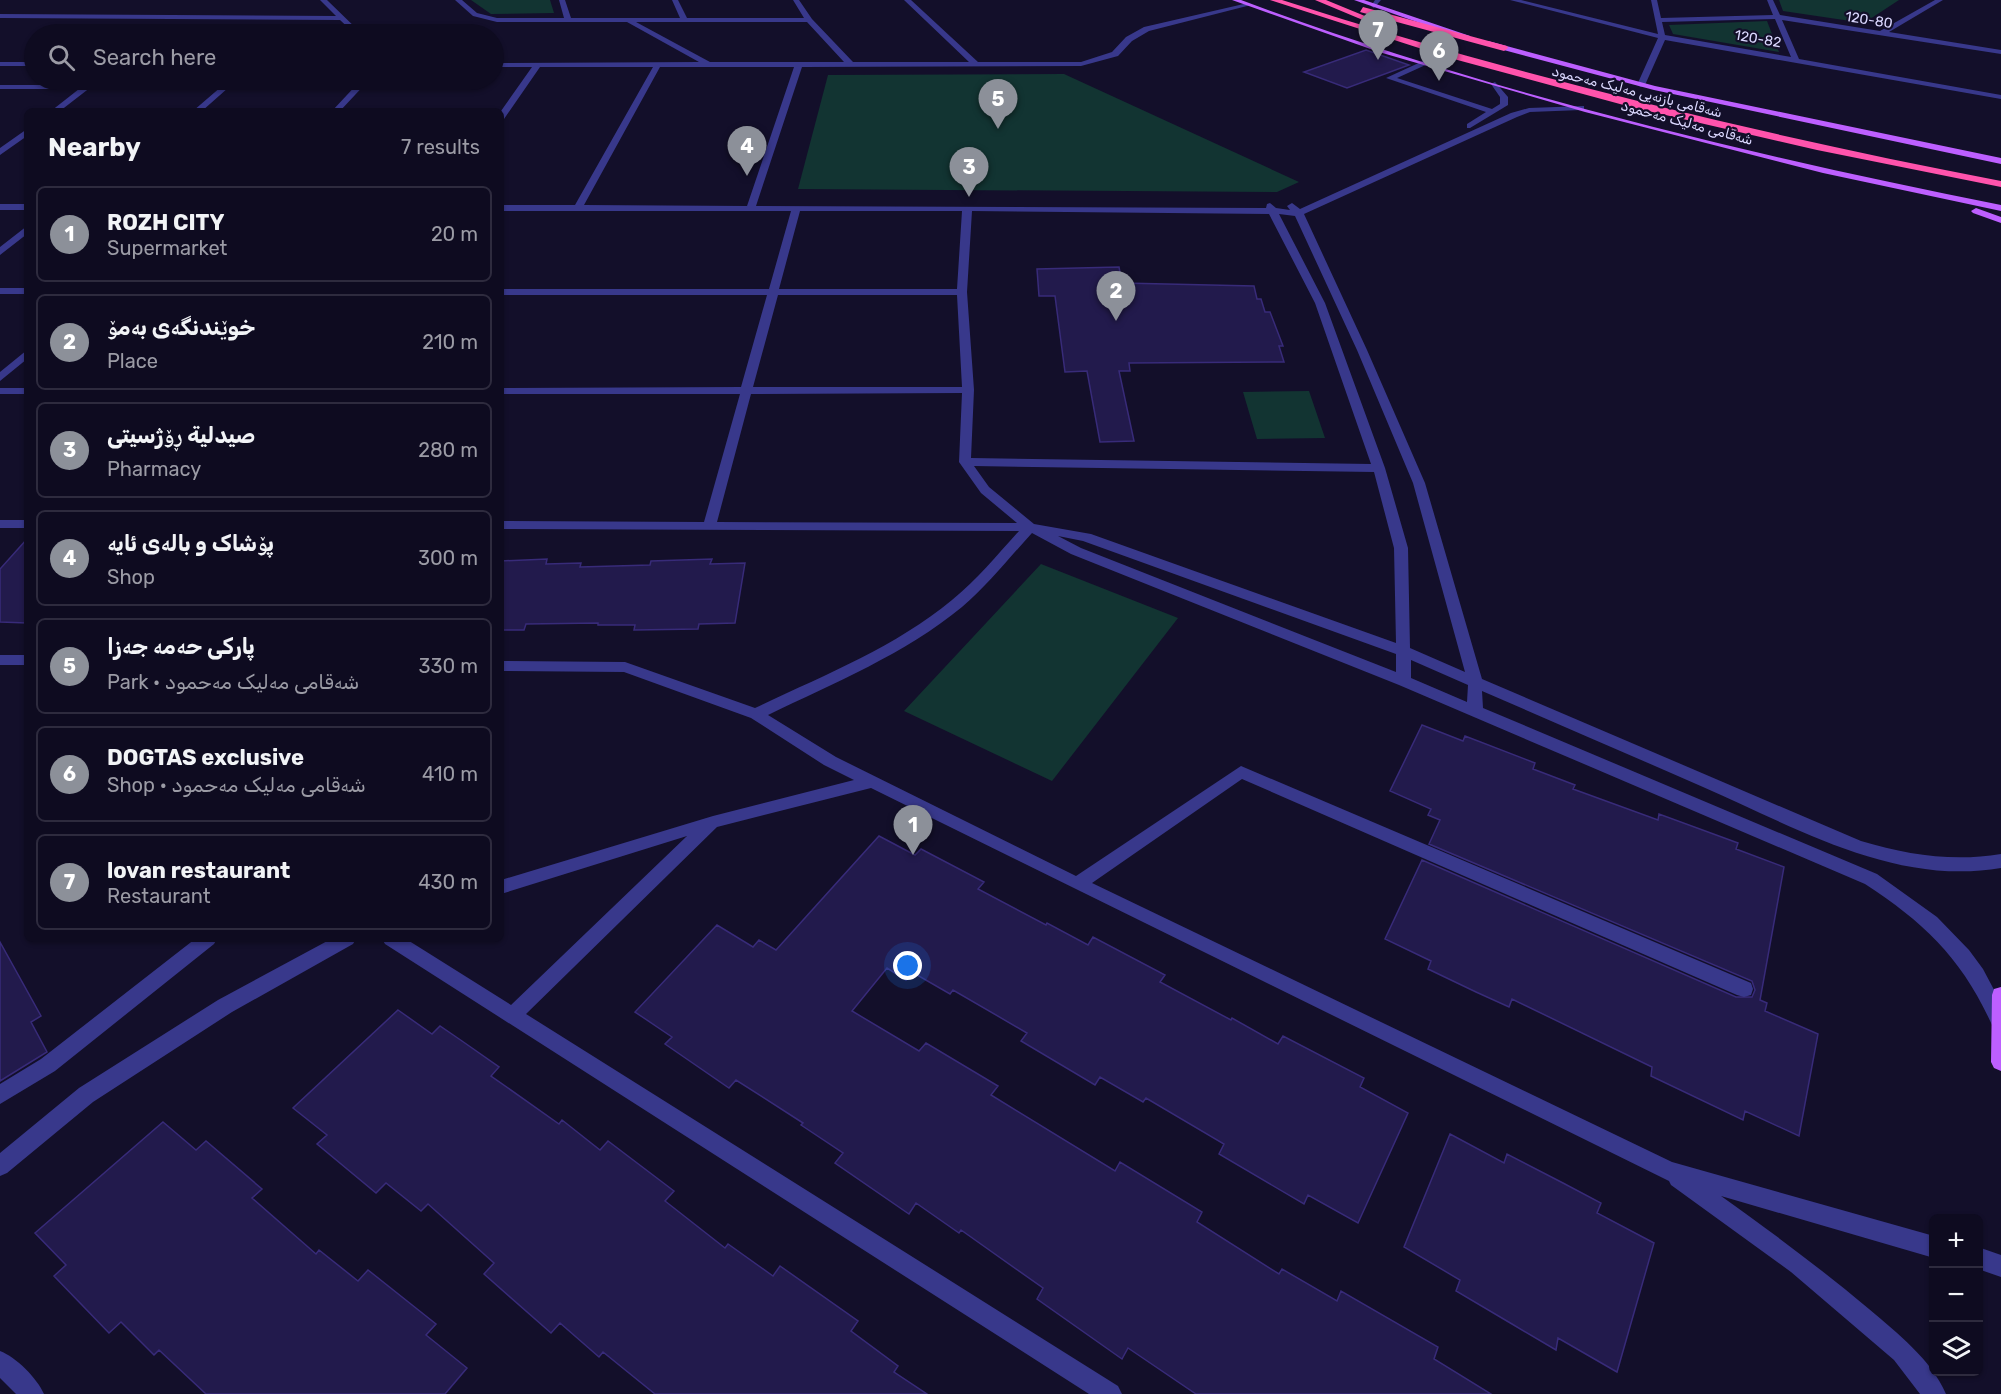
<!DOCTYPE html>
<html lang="en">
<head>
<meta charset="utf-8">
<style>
  :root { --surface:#0e0b20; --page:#171429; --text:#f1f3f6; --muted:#9b9ba5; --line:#2e2b3e; --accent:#8c9099 }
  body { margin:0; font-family:Rubik,"Noto Naskh Arabic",sans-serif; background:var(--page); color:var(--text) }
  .controls { position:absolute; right:18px; bottom:18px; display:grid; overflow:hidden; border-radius:9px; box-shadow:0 2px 4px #0004 }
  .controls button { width:54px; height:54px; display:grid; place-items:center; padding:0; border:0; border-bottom:2px solid var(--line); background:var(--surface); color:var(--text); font:30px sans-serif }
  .you { position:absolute; left:908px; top:966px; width:21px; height:21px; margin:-15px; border:4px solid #fff; border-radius:50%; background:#1a73e8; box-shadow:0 0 0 9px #1a73e833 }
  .badge { display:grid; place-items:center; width:39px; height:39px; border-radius:50%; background:var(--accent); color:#fff; font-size:20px; font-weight:700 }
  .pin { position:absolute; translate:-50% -50px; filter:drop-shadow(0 2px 3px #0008) }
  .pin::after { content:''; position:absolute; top:32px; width:21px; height:18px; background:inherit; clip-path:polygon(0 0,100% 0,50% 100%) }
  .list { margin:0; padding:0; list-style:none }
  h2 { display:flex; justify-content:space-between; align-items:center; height:78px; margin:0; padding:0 24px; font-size:26px }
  h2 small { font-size:20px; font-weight:400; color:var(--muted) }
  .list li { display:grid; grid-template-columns:39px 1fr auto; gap:18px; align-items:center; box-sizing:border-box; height:96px; margin:0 12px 12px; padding:0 12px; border:2px solid var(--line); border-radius:9px }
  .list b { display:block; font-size:22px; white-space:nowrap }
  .list p { margin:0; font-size:20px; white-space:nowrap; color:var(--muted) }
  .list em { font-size:20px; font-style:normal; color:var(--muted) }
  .icon { flex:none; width:33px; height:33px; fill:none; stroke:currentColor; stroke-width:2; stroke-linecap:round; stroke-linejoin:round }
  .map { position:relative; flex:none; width:2001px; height:1394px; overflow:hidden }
  .search { position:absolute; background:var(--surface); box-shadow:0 2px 4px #0004; left:24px; top:24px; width:480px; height:66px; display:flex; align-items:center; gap:15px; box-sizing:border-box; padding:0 21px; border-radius:33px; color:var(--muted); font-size:22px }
  .panel { position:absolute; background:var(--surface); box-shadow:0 2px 4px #0004; left:24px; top:108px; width:480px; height:834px; border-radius:9px }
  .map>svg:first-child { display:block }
  .green { fill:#123432 }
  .building { fill:#221a4c; stroke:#382b79; stroke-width:1.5 }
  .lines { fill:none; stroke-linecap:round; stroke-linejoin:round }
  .minor { fill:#38388b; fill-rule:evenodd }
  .major { fill:#bd5fff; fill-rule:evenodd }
  .highway { fill:#ff53ac; fill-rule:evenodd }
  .labels { text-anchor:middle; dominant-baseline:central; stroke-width:4.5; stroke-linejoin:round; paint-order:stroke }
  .far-street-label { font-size:14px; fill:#dbd8ff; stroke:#130f2a }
</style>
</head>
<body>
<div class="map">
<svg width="2001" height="1394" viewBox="0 0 2001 1394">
  <rect width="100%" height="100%" fill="#130f2a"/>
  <path class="green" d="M471 0H550L554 13 491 14Z
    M1779 0H1899L1864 23 1783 11Z
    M1767 21 1779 52 1673 34 1669 25Z
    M1064 74 1299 182 1277 192 798 189 828 75Z
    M1309 391 1325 438 1257 439 1243 392Z
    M1041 564 1178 618 1052 781 904 711Z"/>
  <path class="building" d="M1366 50 1409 65 1347 88 1304 72Z
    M1119 267 1122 283 1254 286 1257 299H1261L1265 312H1270L1283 346H1279L1284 362 1129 363 1130 371H1119L1134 441 1100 442 1087 371 1065 372 1055 296H1039L1037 269Z
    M27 539V623L0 622V569Z
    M547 559 546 564 581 563 580 567 650 565 651 561 712 559 710 564 745 563 735 623 699 624 698 629 634 630 635 625H598V623L526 624 524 630H501V561Z
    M1422 725 1463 741 1465 736 1535 763 1533 769 1575 785 1573 789 1658 820 1659 814 1738 843 1736 849 1784 867 1760 1000 1767 1003 1765 1011 1818 1034 1799 1136 1745 1111 1743 1120 1651 1076 1652 1067 1512 999 1509 1007 1476 992 1428 969 1431 961 1385 939 1422 860 1736 997H1752L1755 990 1752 981 1429 844 1440 820 1428 815 1431 809 1390 791Z
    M879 836 915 855 921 849 984 882 978 889 1046 925 1047 923 1088 945 1093 937 1165 975 1160 982 1231 1020 1232 1018 1278 1044 1283 1036 1364 1078 1360 1087 1408 1113 1358 1223 1308 1195 1304 1204 1219 1154 1224 1144 1146 1098 1143 1102 1100 1077 1095 1085 1021 1041 1027 1033 953 990 950 994 912 972 906 980 887 968 852 1011 919 1051 926 1043 998 1086 991 1095 1115 1171 1120 1162 1202 1212 1197 1222 1279 1274 1282 1269 1337 1301 1341 1291 1438 1347 1434 1359 1491 1394H1196L1128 1348 1122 1359 1037 1299 1043 1288 961 1230 959 1233 916 1203 909 1214 835 1163 843 1153 801 1125 803 1123 736 1080 729 1088 665 1044 672 1037 635 1012 717 925 753 947 759 940 776 950Z
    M0 942 41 1016 31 1022 47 1052 0 1081Z
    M398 1010 432 1034 440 1026 462 1041 499 1067 491 1076 559 1124 562 1120 600 1150 608 1141 674 1191 665 1201 725 1248 728 1244 773 1276 780 1266 858 1321 851 1331 898 1366 894 1372 927 1394H655L603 1352 599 1357 560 1323 551 1333 484 1274 494 1263 428 1204 421 1211 386 1183 376 1193 317 1144 327 1135 293 1108Z
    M163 1122 196 1150 206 1141 262 1189 252 1198 316 1254 319 1250 358 1281 368 1270 436 1324 426 1335 467 1368 445 1394H206L159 1350 154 1355 121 1322 109 1333 54 1276 66 1265 35 1233Z
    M1450 1134 1504 1163 1507 1154 1563 1183 1601 1203 1597 1213 1654 1243 1617 1372 1558 1338 1556 1350 1512 1324 1456 1291 1460 1280 1404 1247Z"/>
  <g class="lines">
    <path class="minor" d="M320 0H327L362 34H355L340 20 0 18V14L336 16Z
      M455 0H462L477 13 497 18H564L559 0H565L571 18H680L672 0H678L687 18H804L793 0H799L812 19 853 62H969L904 0H911L978 62H1081L1112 52 1126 37 1144 27 1248 3 1251 5 1149 31 1132 41 1118 56 1081 66 802 67 756 206 1266 208 1267 204 1270 203 1276 208 1290 210 1287 206 1292 203 1300 209 1511 113 1529 108 1584 106V110H1581L1530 112 1517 117 1304 214 1367 350 1425 483 1482 679 1861 841C1908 855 1953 862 2001 854V868C1895 886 1797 828 1703 787 1630 755 1556 723 1482 691L1483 708 1877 874 1937 917 1969 950 1983 969 2001 1003V1027L1992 1025C1962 959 1925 923 1865 884L1399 685 1071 554 1032 533C1009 558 988 585 962 607 905 654 834 683 768 715L836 757 1076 876 1241 766 1751 983 1753 989 1751 995 1744 997 1737 995 1242 779 1092 883 1672 1162 1934 1236V1258L1721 1196C1773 1233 1820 1268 1869 1309 1897 1333 1931 1359 1946 1394H1920L1894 1360 1791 1272 1671 1185 1669 1181 871 788 717 827 526 1014 1118 1386 1122 1394H1089L385 944 382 939H406L511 1005 687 836 501 894V880L713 816 854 780 824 765 751 718 624 672 501 671V661L625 662 755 708C822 676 894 648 952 600 977 580 997 555 1019 531L501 529V521L704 522 740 394H501V388L741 387 767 295H501V289H769L791 211H501V205H575L653 67H540L504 119H501V111L532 67H494V63L699 62 627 22H497L473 16ZM636 22H807L844 62H710ZM660 67H794L747 206 584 205ZM800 211H962L957 289H779ZM972 211 1269 214 1315 303 1371 464 971 458 974 390 967 292ZM1279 214 1295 216 1357 350 1413 483 1465 672 1410 648 1408 548 1385 468 1325 303ZM778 295H957L962 387H753ZM962 393 959 462 981 493 1017 523 717 522 751 394ZM974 466 1374 472 1394 548 1396 643 1091 534 1034 524 989 487ZM1058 536 1083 541 1396 654V672L1081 548ZM1411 660 1468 685 1467 702 1411 678Z
      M1375 0H1381L1374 8 1371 6Z
      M1510 0H1521L1658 34 1651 0H1657L1661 18 1773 15 1767 0H1773L1780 15 1880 31 1935 0H1943L1889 32 2001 50V54L1782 20 1799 59 2001 95V99L1665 40 1645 85 1641 87 1637 85 1658 38ZM1775 19 1791 57 1665 35 1662 22Z
      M1423 61 1430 63 1397 78 1492 109 1500 104V97L1491 84 1495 82 1508 97V105L1470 128H1467V124L1486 112 1386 78Z
      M0 62H34V66H0Z
      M229 80H237L202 111H193Z
      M361 80H369L340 111H332Z
      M0 85H87L91 87 60 111H51L79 89H0Z
      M27 129V136L0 155V148Z
      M0 204H27V210H0Z
      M27 226V234L0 255V247Z
      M0 288H27V294H0Z
      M27 350V359L0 381V372Z
      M0 388H27V394H0Z
      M0 520H27V528H0Z
      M0 655H27V665H0Z
      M195 939H217L214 944 55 1071 0 1104V1084L41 1059Z
      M331 939H356L353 944 232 1012 93 1102 7 1173 0 1176V1153L79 1088 218 1000Z
      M1978 1247 2001 1255V1277L1978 1269Z
      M0 1351C16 1357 37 1378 44 1394H16L0 1378Z"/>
    <path class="major" d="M1232 0H1241C1485 91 1746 154 2001 205V211L1823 173 1585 112 1379 52Z
      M1354 0H1364L1470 36 1463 38Z
      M1488 41 1655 86 2001 158V164L1654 90 1485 45Z
      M1976 208 2001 217V223L1973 213 1971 211Z
      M2001 987V1071L1994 1068 1991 1062 1992 995 1994 989Z"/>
    <path class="highway" d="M1270 0H1282C1518 76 1758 134 2001 181V187L1817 150 1631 107 1450 58Z
      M1315 0H1326L1377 21 1370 23Z
      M1363 7 1507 46 1508 48 1504 51 1360 12Z"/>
  </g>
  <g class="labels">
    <g class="far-street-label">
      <text transform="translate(1869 20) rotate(9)">120-80</text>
      <text transform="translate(1758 39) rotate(10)">120-82</text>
      <text transform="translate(1637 92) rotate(14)">شەقامی بازنەیی مەلیک مەحمود</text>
      <text transform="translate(1687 123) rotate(15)">شەقامی مەلیک مەحمود</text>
    </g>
  </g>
</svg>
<div class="controls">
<button>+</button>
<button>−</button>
<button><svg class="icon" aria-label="layers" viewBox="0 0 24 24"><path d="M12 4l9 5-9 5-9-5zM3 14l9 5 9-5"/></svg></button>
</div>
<div class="you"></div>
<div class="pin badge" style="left:913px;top:855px">1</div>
<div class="pin badge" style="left:1116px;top:321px">2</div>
<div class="pin badge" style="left:969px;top:197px">3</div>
<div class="pin badge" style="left:747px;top:176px">4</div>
<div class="pin badge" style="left:998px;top:129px">5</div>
<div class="pin badge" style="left:1439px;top:81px">6</div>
<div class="pin badge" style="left:1378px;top:60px">7</div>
<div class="search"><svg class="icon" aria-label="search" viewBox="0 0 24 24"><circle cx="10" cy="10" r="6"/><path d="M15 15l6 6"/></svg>Search here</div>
<section class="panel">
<h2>Nearby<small>7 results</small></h2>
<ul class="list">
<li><span class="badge">1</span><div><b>ROZH CITY</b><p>Supermarket</p></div><em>20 m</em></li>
<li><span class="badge">2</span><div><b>خوێندنگەی بەمۆ</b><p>Place</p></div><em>210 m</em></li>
<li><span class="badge">3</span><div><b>صيدلية ڕۆژسیتی</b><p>Pharmacy</p></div><em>280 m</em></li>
<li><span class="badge">4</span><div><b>پۆشاک و بالەی ئایە</b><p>Shop</p></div><em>300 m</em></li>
<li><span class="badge">5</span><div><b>پارکی حەمە جەزا</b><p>Park · شەقامی مەلیک مەحمود</p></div><em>330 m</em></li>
<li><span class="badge">6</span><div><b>DOGTAS exclusive</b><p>Shop · شەقامی مەلیک مەحمود</p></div><em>410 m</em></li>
<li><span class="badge">7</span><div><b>lovan restaurant</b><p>Restaurant</p></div><em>430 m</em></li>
</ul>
</section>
</div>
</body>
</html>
